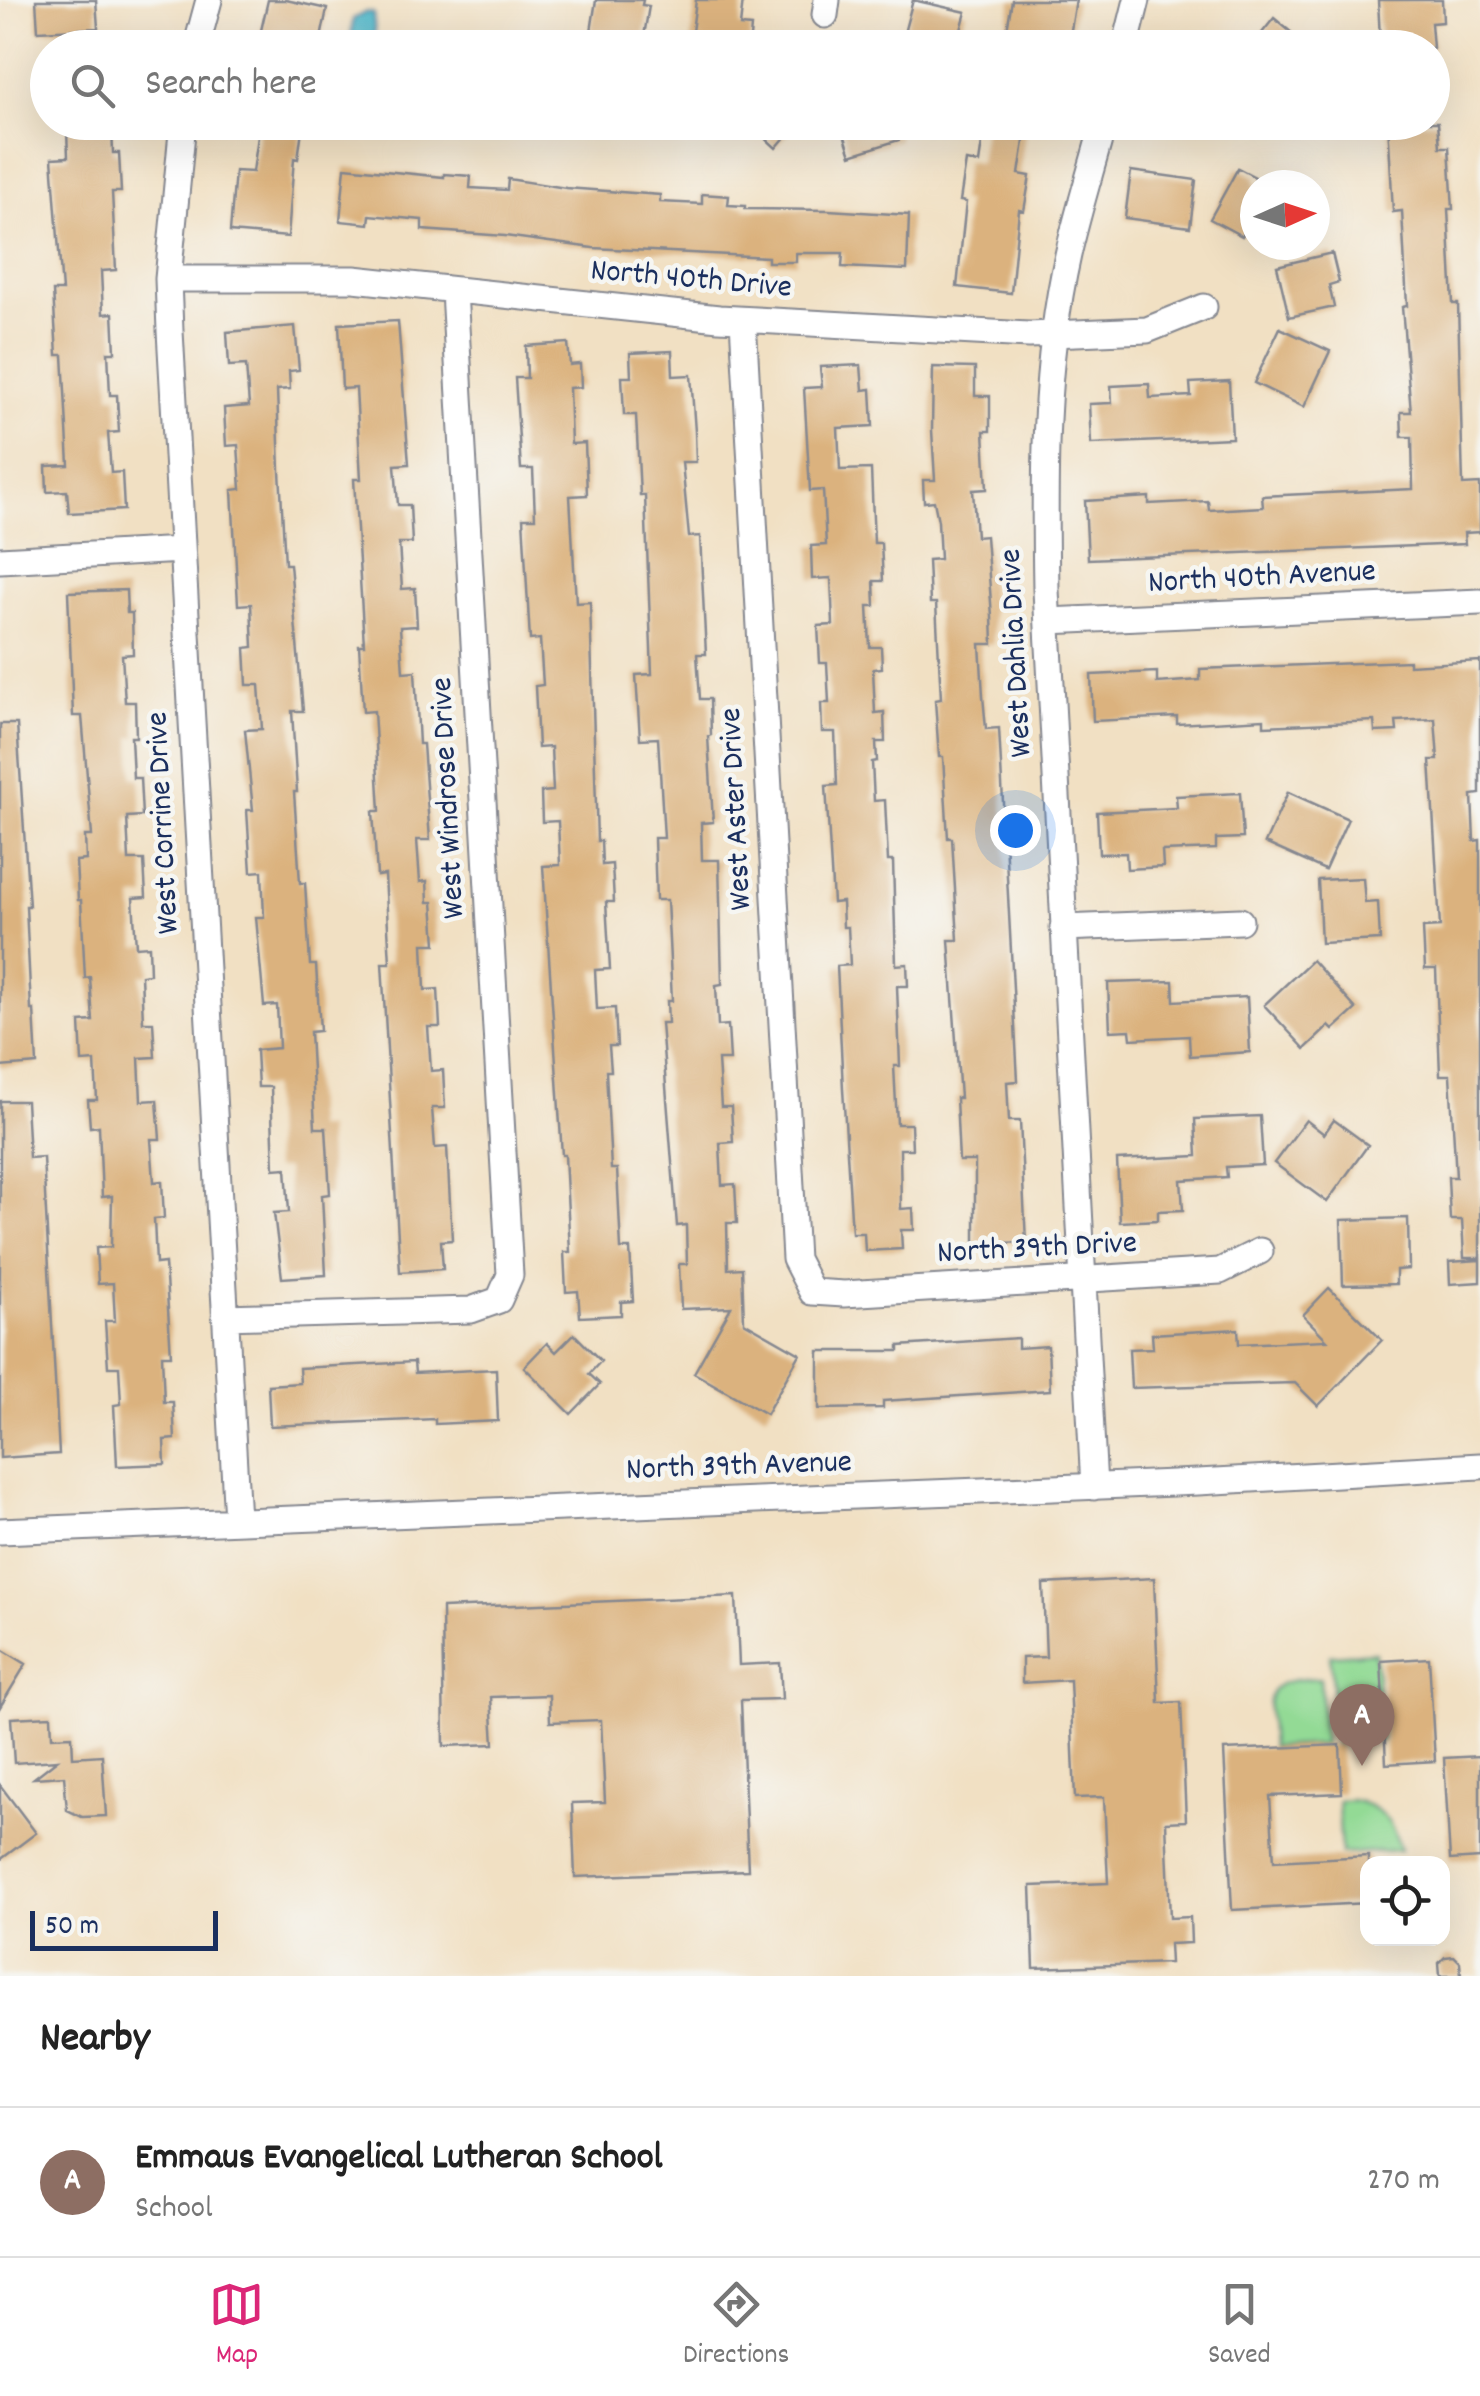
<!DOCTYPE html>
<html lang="en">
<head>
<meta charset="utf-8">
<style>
  :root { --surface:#fff; --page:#f6f6f6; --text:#222; --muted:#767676; --line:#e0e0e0; --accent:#db2777 }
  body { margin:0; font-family:Dekko,sans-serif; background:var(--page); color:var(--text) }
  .controls { position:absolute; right:30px; bottom:30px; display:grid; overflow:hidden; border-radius:20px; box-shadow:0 10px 40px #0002 }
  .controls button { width:90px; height:90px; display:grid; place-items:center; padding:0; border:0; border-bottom:2px solid var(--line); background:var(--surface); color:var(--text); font:50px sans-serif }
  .compass { position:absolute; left:1240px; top:170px; width:90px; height:90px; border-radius:50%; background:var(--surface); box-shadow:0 10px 40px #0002; rotate:87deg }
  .scale { position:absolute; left:30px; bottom:25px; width:188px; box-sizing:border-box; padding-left:10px; border:5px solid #1b2f5e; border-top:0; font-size:28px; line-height:35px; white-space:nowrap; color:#1b2f5e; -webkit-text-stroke:8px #f6f6f2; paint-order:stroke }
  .you { position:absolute; left:1015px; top:830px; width:35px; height:35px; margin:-25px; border:8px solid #fff; border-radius:50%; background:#1a73e8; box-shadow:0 0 0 15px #1a73e833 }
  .badge { display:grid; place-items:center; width:65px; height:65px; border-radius:50%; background:var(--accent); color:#fff; font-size:32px; font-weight:700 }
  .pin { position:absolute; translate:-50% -82px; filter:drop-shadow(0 2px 5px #0008) }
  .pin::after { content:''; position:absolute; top:52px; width:35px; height:30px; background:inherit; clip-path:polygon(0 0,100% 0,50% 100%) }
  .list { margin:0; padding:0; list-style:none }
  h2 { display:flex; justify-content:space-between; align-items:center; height:130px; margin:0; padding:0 40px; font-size:42px }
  h2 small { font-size:32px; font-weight:400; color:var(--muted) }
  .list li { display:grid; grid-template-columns:65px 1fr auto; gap:30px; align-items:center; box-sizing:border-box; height:150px; padding:0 40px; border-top:2px solid var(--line) }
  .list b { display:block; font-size:38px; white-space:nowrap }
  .list p { margin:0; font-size:32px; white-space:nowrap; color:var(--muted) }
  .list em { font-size:32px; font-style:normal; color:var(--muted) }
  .icon { flex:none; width:55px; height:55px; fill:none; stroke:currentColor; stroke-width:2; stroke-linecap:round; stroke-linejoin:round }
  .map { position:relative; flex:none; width:1480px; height:1976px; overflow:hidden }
  .search { position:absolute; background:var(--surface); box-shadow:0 10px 40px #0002; left:30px; right:30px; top:30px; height:110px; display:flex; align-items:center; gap:25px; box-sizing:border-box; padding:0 35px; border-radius:55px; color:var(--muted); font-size:38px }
  .sheet { height:280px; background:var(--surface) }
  nav { display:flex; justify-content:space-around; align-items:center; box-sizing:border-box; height:140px; border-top:2px solid var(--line); background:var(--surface); font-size:28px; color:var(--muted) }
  nav a { display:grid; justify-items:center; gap:5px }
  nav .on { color:var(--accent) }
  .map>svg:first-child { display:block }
  .green { fill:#93da95; stroke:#57847a; stroke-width:2.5 }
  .water { fill:#4bb5c8; stroke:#337293; stroke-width:2.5 }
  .building { fill:#dbb27e }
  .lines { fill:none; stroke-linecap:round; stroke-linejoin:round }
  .minor-casing { stroke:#868890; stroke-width:29 }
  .minor { stroke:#fff; stroke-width:25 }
  .labels { text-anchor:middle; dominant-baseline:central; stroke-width:9; stroke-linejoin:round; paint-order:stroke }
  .street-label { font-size:32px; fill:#1b2f5e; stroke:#f6f6f2 }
</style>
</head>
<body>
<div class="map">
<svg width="1480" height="1976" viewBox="0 0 1480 1976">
  <rect width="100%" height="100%" fill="#f6f6f2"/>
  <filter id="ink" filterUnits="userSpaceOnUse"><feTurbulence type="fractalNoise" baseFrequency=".01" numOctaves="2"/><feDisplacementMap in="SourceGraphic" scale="20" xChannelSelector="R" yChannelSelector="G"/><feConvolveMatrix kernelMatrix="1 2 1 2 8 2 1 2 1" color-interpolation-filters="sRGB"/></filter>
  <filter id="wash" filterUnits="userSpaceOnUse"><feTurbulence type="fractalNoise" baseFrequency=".0048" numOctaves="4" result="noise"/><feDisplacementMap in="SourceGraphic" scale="40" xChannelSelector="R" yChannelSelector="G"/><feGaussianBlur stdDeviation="2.25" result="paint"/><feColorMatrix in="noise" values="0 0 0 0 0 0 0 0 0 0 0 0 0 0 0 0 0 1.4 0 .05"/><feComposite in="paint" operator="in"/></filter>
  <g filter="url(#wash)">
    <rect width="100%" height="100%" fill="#f1e0c3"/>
    <path class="green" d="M1375 1652 1381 1740 1336 1743 1330 1655Z
      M1320 1678 1324 1744 1271 1747C1268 1691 1258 1681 1320 1678Z
      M1352 1800C1381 1806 1393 1822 1400 1850L1341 1854 1338 1801Z"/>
    <path class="water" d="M366 12 373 13 375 34 361 44 351 37 353 19Z"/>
    <g id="blocks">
      <path class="building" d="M36 0H96L98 28 38 31Z
        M268 0H286L327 9 319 48H257Z
        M596 0H643L642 5 649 6 642 48 589 44Z
        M696 0H743L740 26 751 27 749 48H690Z
        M913 0 966 12 956 48H900Z
        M1012 0H1076L1068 48H1004Z
        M1378 0H1442L1443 22 1431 23 1433 48H1389L1388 38 1380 39Z
        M1274 18 1310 48H1250Z
        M260 122H303L298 159 294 158 288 237 230 232 235 171 253 172Z
        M748 122H798L776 148Z
        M840 122H893L899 140 851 155Z
        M985 122H1027L1019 174 1030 176 1024 211 1019 210 1011 293 957 287 966 202 960 201 966 161 979 163Z
        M1388 122H1438L1440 147H1449L1453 209H1448L1453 304H1458L1463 485 1480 484V532L1464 533 1465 544 1088 559 1085 501 1149 497V504L1208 501 1209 510 1263 507 1262 496 1413 489 1412 437H1402L1401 412H1411L1402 307 1407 306 1402 211 1393 212Z
        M112 128 113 153H119L121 192H112L116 270 101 271 103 314 113 313 115 352H108L110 395H117L119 432 108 433 111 473 122 472 124 510 69 513 67 491 47 492 46 466 69 465 63 355H57L53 291H62L52 158 68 157 67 130Z
        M345 167 444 177V174L471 176 470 188 507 190 508 179 566 188 660 195V202L702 204V194L729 196 728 205 745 206V209L828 210 909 215 907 270 842 267 843 253H796V262H768V257L593 248 505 236 422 230V220L370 215 369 224 340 221Z
        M1238 168 1255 177V211L1242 236 1210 219Z
        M1131 171 1196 180 1190 227 1125 218Z
        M1332 253 1339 282 1329 285 1334 307 1289 317 1277 266Z
        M398 321 409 464 395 465 398 505H410L412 543H399L402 589 415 588 417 626 400 627 403 672 415 671 419 744H423L430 840H417L420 882 427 881 428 902H433L436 944H423L425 990 438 989 440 1027H428L431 1071 443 1070 445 1108H432L435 1148 447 1147 452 1240 441 1241 443 1269 400 1272 382 963H390L385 875 377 876 373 811H380L374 711 363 712 359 645H364L354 479H361L356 388 342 389 339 324Z
        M295 326 299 370 289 371 290 389 277 390 280 471 285 564H290L303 711H292L297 792H294L300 883H305L310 965H316L320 1031 310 1032 315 1128H326L330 1194 322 1195 326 1275 282 1278 274 1213 289 1212 286 1168 274 1169 271 1087H258L256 1050 279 1048 277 1005 264 1006 256 917H264L262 871 251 872 247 810H253L245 730 262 729 259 685H247L245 648 253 647 251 604 238 605 232 490 241 489 238 445 226 446 224 408 249 406 246 365 229 366 227 332Z
        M1280 328 1330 351 1304 407 1254 383Z
        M568 343 570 365 580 364 581 387 569 388 571 444 585 443 587 495 570 496 576 603 590 602 597 841H601L602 865 612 864 614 902H606L610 969 595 970 597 1009 615 1008 617 1046H609L611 1071H606L611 1169H617L621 1249H630L633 1301 621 1302V1315L580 1317 578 1291 566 1292 564 1252H570L565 1155H562L543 866 560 865 558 821 542 822 541 792 553 791 551 747 538 748 535 686 543 685 540 639 530 640 523 518H535L533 469H521L515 378H527L526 346Z
        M672 351 673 376 691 375 695 432 696 462H682L689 537 700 536 706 654H697L700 699H710L711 735 708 736 713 822 701 823 702 860H719L722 984 716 985 718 1026 728 1025 730 1060H718L721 1107H731L733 1142 720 1143 722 1185 735 1184 737 1223H727L728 1269 742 1268 744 1322 800 1354 766 1414 694 1373 731 1307 681 1309 679 1264H687L686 1225 677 1226 661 1023H668L667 1001H672L667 900H656L654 838H664L658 738 640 739 636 675 652 674 645 495H640L636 415H624L622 377H631L630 353Z
        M861 365 863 390 871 389 873 426 838 428 840 470 871 469 874 543H881L883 581H874L875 606H868L870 647H881L882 668 873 669 875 713 884 712 885 742H876L877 761 872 762 874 801 885 800 888 861H893L896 965 907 964 908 986H897L900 1066H894L897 1124H911L912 1149H900L901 1209 913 1208 914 1230H901L902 1249 865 1251 864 1233H852L843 1089 837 966 850 965 848 927H843L842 902 833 903 826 786 837 785 835 732H822L821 703H829L827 663H820L818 626 833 625 831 578 812 579 811 546 826 545 823 490 810 491 804 388 822 387 820 367Z
        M933 367 975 368V396H990V431H984L987 489 973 490 976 537 986 536 992 616 993 644H980L983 696 986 729 999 728 1018 1081 1007 1082 1009 1121H1020L1026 1242 975 1244V1161H959L956 1098H960L949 940H958L952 838H948L943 757H939L935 700 941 699 936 603H930L928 560 940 559 938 521 934 501 924 502 923 480H935L932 430Z
        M1229 381 1232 438 1091 444 1089 404 1112 403 1111 386 1149 384 1150 398 1191 396 1190 383Z
        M126 590 127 613H132L133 654 122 655 125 702H135L136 737H131L133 778H140L142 816 127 817 129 860H144L146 897 133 898 136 947 149 946 150 974 141 975 143 1022H153L155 1057 139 1058 141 1101 157 1100 160 1139H151L154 1182 162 1181 164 1218 154 1219 156 1264 165 1263 171 1355H162L164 1402H173L175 1439 164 1440 165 1464 117 1466 114 1405 121 1404 119 1367H108L105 1321H115L113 1283 98 1284 96 1248 111 1247 112 1196 102 1197 99 1126 90 1127 88 1100H97L95 1061 82 1062 80 1022 93 1021 90 977 85 978 81 900H78L76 861 86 860 85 836H92L82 716H73L68 592Z
        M1409 661V665L1480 661V794L1472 795 1474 841 1480 840V1258H1464L1462 1220H1450L1448 1177H1456L1450 1075H1440L1436 969H1425L1423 928 1440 927 1430 760H1438L1435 719 1396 721 1397 731 1375 732 1374 721 1264 726V719L1177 724V717L1093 721 1091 675 1157 672V683L1200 680V669Z
        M0 724H17L29 906H26L31 1010H34L37 1064 0 1067Z
        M1288 792 1348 819 1325 870 1265 843Z
        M1240 793 1243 838 1216 839V849L1162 851 1163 867 1127 869 1126 853 1099 854 1097 812 1177 808 1176 796Z
        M1363 878 1365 903 1378 902 1380 940 1321 943 1318 880Z
        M1312 960 1356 1009 1333 1030 1329 1026 1305 1049 1264 1005Z
        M1173 981 1174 1001 1247 997 1250 1052 1190 1056 1189 1036 1131 1039 1130 1030 1110 1031 1108 983Z
        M0 1101H26L29 1158 43 1157 59 1454 0 1458Z
        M1260 1116 1263 1165 1226 1167 1227 1177 1181 1180 1183 1210 1158 1211V1220L1120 1222 1117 1160 1197 1156 1195 1119Z
        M1306 1120 1324 1134 1334 1120 1368 1145 1327 1202 1274 1163Z
        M1408 1218 1409 1269 1396 1270V1284L1343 1285 1341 1220Z
        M1480 1260V1282L1450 1284 1449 1262Z
        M1329 1288 1382 1340 1318 1406 1295 1383 1131 1388 1129 1349 1153 1348 1152 1334 1238 1329 1239 1344 1327 1340 1303 1315Z
        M574 1334 601 1361 589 1374 600 1384 571 1414 524 1367 547 1343 556 1352Z
        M1018 1338V1348L1048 1346 1050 1390 883 1401V1408L819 1409V1351H899V1346Z
        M414 1362 415 1373 496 1369 498 1421 435 1424V1419L270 1426 268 1385 300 1383 299 1368Z
        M1154 1578 1159 1703 1181 1702 1186 1821 1166 1822 1170 1918 1190 1917 1191 1943 1169 1944 1170 1963 1034 1968 1031 1886 1108 1883 1104 1797 1075 1798 1070 1680 1022 1683V1658L1046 1657 1043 1584Z
        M736 1596 739 1665 780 1663 782 1699 741 1700 748 1870 575 1877 572 1803 605 1802 601 1720 550 1722 549 1695 491 1697 494 1744 444 1746 442 1608Z
        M0 1648 26 1664 0 1707Z
        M1429 1658 1435 1761 1386 1764 1381 1661Z
        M51 1716 52 1737 72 1736 73 1757 102 1755 106 1816 82 1817 67 1810 64 1776 34 1778 57 1760 14 1763 11 1718Z
        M1340 1745 1342 1793 1270 1796 1274 1861 1368 1856V1903L1232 1910 1224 1750Z
        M1480 1756V1858L1450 1860 1444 1758Z
        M0 1785 36 1833 0 1860Z
        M1454 1956 1460 1962 1461 1976H1440L1439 1963 1445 1957Z"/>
    </g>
  </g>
  <g filter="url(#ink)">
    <use href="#blocks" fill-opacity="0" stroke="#868890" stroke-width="2.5"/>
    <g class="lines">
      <g class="minor-casing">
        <path id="minor" d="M825 15 827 0
          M196 48 209 0
          M1125 48 1137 0
          M183 122 168 279 170 331 237 1520
          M168 279H354L719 318 1029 335 1147 330 1204 307
          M743 320 795 1259 812 1292 844 1294 1220 1271 1260 1251
          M0 560 182 550
          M1048 621 1480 602
          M1063 928 1240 921
          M225 1317 471 1310 499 1300 510 1275 454 291
          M1094 1487 1046 590C1044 478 1043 366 1068 255 1078 211 1092 167 1104 122
          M0 1531 1198 1482 1480 1466"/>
      </g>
      <use href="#minor" class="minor"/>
    </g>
  </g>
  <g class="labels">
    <g class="street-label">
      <text transform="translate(691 281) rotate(5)">North 40th Drive</text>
      <text transform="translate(1262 579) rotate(-3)">North 40th Avenue</text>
      <text transform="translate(1018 653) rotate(-93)">West Dahlia Drive</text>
      <text transform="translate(450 798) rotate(-93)">West Windrose Drive</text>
      <text transform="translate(738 809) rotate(-93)">West Aster Drive</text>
      <text transform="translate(165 823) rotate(-93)">West Corrine Drive</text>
      <text transform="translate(1037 1250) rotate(-3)">North 39th Drive</text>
      <text transform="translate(739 1468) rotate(-2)">North 39th Avenue</text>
    </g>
  </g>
</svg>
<div class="controls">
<button><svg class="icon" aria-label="locate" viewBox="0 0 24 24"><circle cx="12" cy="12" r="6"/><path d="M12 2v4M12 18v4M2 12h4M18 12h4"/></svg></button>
</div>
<svg class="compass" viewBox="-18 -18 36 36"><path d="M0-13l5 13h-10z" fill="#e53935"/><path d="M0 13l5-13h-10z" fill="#767676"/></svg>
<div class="scale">50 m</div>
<div class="you"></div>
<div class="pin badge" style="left:1362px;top:1766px;background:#8d6e63">A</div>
<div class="search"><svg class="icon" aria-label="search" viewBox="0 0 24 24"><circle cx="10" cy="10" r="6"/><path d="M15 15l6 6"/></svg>Search here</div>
</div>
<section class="sheet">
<h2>Nearby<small></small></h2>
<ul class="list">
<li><span class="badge" style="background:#8d6e63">A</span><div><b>Emmaus Evangelical Lutheran School</b><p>School</p></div><em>270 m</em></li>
</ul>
</section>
<nav>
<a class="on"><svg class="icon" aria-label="map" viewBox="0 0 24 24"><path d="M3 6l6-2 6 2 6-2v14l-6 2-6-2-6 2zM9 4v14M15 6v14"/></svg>Map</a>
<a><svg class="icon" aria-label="directions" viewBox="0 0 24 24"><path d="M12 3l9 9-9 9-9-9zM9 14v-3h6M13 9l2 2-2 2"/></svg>Directions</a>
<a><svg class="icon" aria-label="saved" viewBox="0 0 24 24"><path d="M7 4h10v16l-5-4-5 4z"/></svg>Saved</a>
</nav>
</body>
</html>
